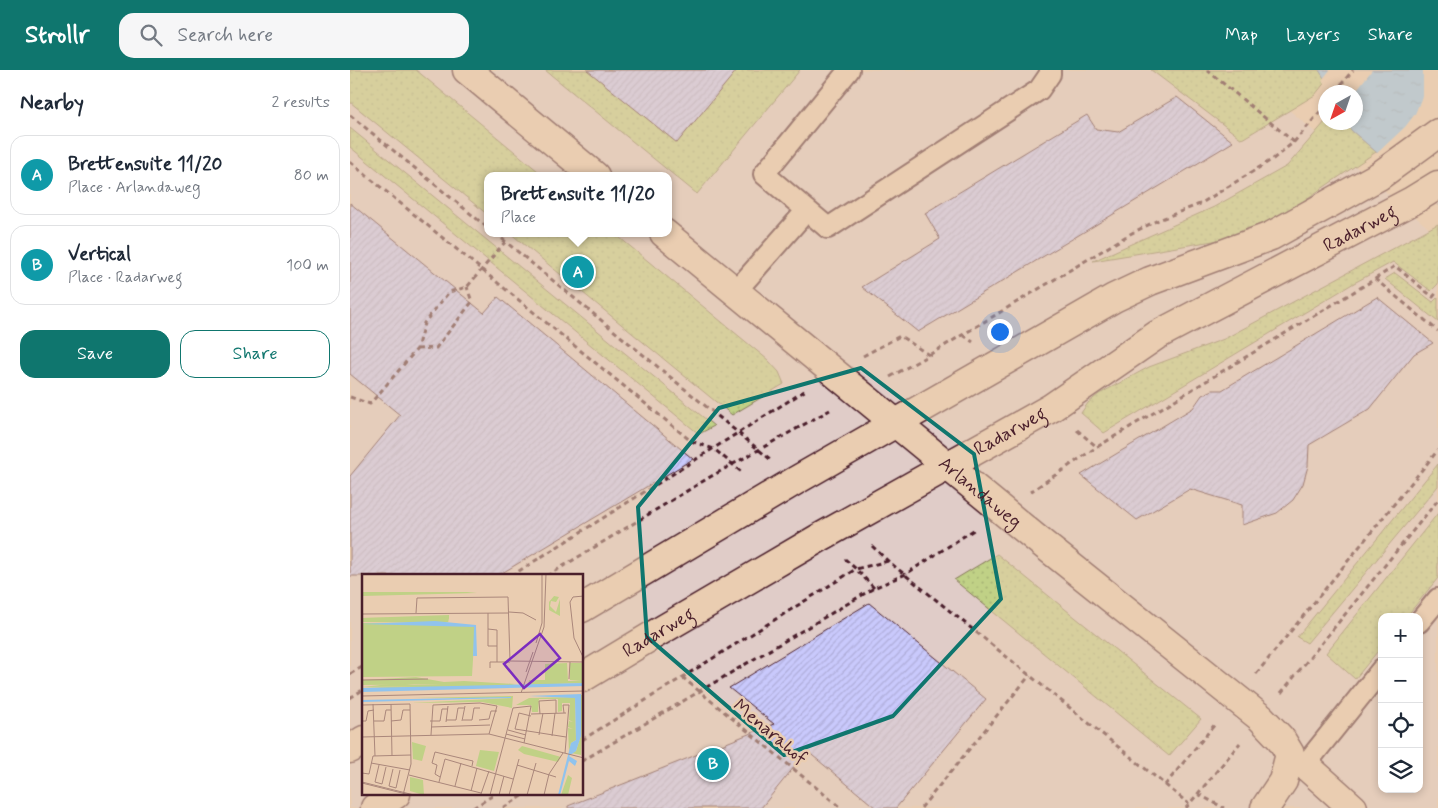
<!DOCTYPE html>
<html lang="en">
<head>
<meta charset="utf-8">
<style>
  :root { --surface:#fff; --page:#f6f6f7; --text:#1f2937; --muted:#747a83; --line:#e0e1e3; --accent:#0f766e }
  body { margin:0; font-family:Mynerve,sans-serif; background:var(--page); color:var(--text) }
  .controls { position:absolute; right:15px; bottom:15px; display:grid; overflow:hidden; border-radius:10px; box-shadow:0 2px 8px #0003 }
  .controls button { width:45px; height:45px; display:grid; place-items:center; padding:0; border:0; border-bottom:1px solid var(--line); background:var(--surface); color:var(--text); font:25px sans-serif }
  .compass { position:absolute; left:968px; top:15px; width:45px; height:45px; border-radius:50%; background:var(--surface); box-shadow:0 2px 8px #0003; rotate:220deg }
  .you { position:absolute; left:649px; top:261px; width:18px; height:18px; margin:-12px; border:4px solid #fff; border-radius:50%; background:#1a73e8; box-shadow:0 0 0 8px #1a73e833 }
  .badge { display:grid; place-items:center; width:32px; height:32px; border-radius:50%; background:var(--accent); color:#fff; font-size:16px; font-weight:700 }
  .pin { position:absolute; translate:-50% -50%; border:2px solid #fff; box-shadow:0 1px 5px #0006 }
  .popup { position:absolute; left:134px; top:102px; width:188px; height:65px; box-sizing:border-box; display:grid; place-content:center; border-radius:10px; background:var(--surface); filter:drop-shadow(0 1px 4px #0005); font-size:16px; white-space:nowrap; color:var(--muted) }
  .popup b { font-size:19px; color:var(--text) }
  .popup::after { content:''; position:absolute; left:50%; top:100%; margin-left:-10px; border:10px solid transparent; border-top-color:var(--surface) }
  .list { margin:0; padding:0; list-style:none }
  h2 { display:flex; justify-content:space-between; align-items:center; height:65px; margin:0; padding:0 20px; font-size:21px }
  h2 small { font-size:16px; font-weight:400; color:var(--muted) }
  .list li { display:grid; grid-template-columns:32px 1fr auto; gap:15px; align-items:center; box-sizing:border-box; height:80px; margin:0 10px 10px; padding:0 10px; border:1px solid var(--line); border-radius:15px }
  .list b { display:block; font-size:19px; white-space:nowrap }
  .list p { margin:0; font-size:16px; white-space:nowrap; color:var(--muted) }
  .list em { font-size:16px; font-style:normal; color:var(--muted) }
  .actions { display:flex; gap:10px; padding:15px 20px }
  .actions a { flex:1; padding:11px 0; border:1px solid var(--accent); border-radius:15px; text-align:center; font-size:18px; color:var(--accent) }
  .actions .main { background:var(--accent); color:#fff }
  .icon { flex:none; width:28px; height:28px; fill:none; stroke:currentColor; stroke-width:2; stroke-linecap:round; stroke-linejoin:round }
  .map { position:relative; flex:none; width:1088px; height:738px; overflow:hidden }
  header { display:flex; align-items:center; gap:30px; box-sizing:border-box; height:70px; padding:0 25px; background:var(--accent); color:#fff }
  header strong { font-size:24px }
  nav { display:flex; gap:28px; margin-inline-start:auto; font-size:18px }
  .search { width:350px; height:45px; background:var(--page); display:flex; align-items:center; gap:12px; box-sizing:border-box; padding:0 18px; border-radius:15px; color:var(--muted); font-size:19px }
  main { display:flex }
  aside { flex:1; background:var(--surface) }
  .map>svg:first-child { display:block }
  .built { fill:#e0ccc8; fill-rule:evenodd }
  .grass { fill:url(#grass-dots); stroke:#857858 }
  .water { fill:url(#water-ripples); stroke:#74819f }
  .pier { fill:#eacdb1 }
  .building { fill:url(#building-hatch); stroke:#4a1f2b }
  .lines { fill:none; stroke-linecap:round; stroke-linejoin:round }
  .service-casing { stroke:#4a1f2b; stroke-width:24 }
  .minor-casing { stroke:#4a1f2b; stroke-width:31 }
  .tertiary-casing { stroke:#4a1f2b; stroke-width:31 }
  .path { stroke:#4a1f2b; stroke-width:3; stroke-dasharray:5 4; stroke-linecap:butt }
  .service { stroke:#eacdb1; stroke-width:20 }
  .minor { stroke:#eacdb1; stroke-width:28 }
  .tertiary { stroke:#eacdb1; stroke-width:28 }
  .marked { fill:none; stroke:#0f766e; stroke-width:4; stroke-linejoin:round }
  .labels { text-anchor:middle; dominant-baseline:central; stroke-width:5; stroke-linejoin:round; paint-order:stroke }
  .street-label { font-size:19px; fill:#4a1f2b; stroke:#eacdb1 }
  .inset-road { fill:none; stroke:#aa877b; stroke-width:1 }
  .view { fill:#7b2cbf; fill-opacity:0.15; stroke:#7b2cbf; stroke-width:2.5 }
  .inset-edge { fill:none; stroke:#4a1f2b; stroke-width:2.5 }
</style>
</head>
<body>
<header>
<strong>Strollr</strong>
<div class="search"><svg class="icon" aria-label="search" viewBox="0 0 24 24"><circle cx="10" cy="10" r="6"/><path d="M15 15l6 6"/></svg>Search here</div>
<nav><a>Map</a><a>Layers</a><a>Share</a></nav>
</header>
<main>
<aside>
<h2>Nearby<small>2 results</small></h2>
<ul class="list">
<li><span class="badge" style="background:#0f9aa8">A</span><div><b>Brettensuite 11/20</b><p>Place · Arlandaweg</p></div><em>80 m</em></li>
<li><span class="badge" style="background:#0f9aa8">B</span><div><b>Vertical</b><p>Place · Radarweg</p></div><em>100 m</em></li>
</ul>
<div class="actions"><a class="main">Save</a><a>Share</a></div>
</aside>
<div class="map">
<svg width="1088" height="738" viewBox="0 0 1088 738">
  <defs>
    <pattern id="grass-dots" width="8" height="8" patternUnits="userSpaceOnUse" patternTransform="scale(1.25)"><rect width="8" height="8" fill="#c0d186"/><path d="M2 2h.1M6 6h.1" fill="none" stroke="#a6b374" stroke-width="1.8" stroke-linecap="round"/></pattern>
    <pattern id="water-ripples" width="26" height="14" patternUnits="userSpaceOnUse" patternTransform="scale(1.25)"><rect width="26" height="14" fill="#90c3ed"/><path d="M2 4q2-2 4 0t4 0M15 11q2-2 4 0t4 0" fill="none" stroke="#7ea7cb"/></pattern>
    <pattern id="building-hatch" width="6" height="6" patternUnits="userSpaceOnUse" patternTransform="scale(1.25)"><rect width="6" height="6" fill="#c9c9fc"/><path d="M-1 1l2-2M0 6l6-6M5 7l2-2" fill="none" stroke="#aeacd8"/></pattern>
  </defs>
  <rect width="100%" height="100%" fill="#eacdb1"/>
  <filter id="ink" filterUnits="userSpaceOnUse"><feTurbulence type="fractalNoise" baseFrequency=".02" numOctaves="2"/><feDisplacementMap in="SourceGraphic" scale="10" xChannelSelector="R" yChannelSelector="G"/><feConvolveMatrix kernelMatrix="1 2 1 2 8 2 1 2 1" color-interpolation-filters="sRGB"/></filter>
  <g filter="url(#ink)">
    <path class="built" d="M0 0H892L1088 166V738H0ZM138 106H318V163H138ZM14 506H232V724H14ZM1032 547H1069V719H1032Z"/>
    <path class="grass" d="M0 0H66L194 106H138V145L0 32Z
      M195 0H450L347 124Z
      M801 0H969L976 11 965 25 892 69Z
      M975 52 996 53 1001 60 1026 82 928 148 881 168 743 191 864 137 937 96Z
      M0 58 364 356 349 364 0 77Z
      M1088 154V214L1081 221 1043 192 1004 213 754 363 731 343 738 333 749 324 799 297 874 269Z
      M160 163H264L418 290 429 302 434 314 382 345Z
      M1045 203 1083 232 1088 227V252L1035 209Z
      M1088 394V416L957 573 947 567Z
      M1088 443V508L1056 547H1032V576L1005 609 976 583Z
      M647 484 851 649 819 686 604 510Z"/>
    <path class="water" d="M969 0H1080L1088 136 1001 60 996 53 1006 52V22H981L976 11Z"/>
    <path class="pier" d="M980 0H1022L1005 22H978L972 10Z
      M1073 0H1084L1088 3V139L1025 85 1055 57 1065 44 1073 24Z"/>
    <path class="building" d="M237 0H387L327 73Z
      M827 27 883 72 568 262 512 217 590 169 575 143 737 45 746 59 768 62Z
      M0 133 134 243 148 227 343 389 147 506H0V406L50 345 0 304Z
      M1027 227 1083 273 1064 284 1020 339 959 375 958 396 953 414 943 430 927 443 892 455V435L840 419 787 450 731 405 843 338 852 325 863 320H872Z
      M519 533 636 629 546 738H526L457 681 411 738H218V736L424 654 379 618Z"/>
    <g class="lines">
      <g class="service-casing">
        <path id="service" d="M499 0 414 104 478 158 689 20 700 4V0
          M386 221 457 140
          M1069 552 1088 529
          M944 688 955 695 1032 599"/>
      </g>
      <g class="minor-casing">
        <path id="minor" d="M955 695 1003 738"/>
      </g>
      <g class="tertiary-casing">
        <g id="tertiary">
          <path d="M117 0 245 106"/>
          <path id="s1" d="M314 163 693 474 911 648 931 669 940 684 933 711 915 738"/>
          <path d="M232 538 445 411 764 228 800 211 921 166 1029 106 1088 63"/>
          <path id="s2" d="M232 608 305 564 469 468 701 338 807 265 1062 131 1088 115"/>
          <path d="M0 679 14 670"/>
          <path d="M25 738 46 724"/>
        </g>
      </g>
      <path class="path" d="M857 0 944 72
        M985 22 1003 0
        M0 45 138 158
        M0 92 341 371 364 379 394 404
        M145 163 420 389
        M1025 209 1045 196 1083 227 1088 221
        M613 265 623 272
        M67 279 86 278 122 232 117 217
        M513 286 550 266 579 285
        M540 307 579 285 780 164 806 151 850 134 923 89 944 72 976 35
        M0 327 20 334 67 279 74 253 99 222 117 217 155 172
        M727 360 747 377
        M680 422 747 377 1025 209 1088 261
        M522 476 538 491 839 734
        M495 489 506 499 524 518
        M161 506 456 320
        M197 506 360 407 480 340
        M0 604 14 596
        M906 604 1088 380
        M332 607 491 738
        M931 623 1088 430
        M0 628 14 619
        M232 670 506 499 538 491
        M232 691 524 518 556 504 625 459
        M815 715 866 653
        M848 724 874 738
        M123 738 145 724
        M153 738 176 724
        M571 738 680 605
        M836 738 890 673"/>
      <use href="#service" class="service"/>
      <use href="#minor" class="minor"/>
      <use href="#tertiary" class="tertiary"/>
    </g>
  </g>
  <path d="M0 0H1088V738H0ZM511 298 624 384 651 529 543 646 434 685 297 567 288 437 369 338Z" fill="#eacdb1" fill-opacity=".55" fill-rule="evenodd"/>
  <path class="marked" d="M511 298 624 384 651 529 543 646 434 685 297 567 288 437 369 338Z"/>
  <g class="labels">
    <g class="street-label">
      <text stroke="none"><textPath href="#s2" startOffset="899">Radarweg</textPath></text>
      <text stroke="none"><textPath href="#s2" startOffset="494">Radarweg</textPath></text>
      <text stroke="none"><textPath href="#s1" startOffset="409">Arlandaweg</textPath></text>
      <text stroke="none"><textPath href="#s2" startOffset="89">Radarweg</textPath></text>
      <text transform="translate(420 662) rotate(40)">Menarahof</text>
    </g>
  </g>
  <g transform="translate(12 504)">
    <rect width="221" height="221" fill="#eacdb1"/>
    <path d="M0 18H105L115 19 0 22ZM87 41V49L86 44H0ZM205 89 206 107H219L208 106V89H221V109L166 111 167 106H183V90ZM54 103 82 108 102 107 154 110 145 112 31 114H0L108 110 0 111V106ZM151 122 150 134 120 128 49 129 149 124H51ZM213 123 214 166 209 169 207 178 206 154 211 155 206 153 207 147 211 148 207 146 208 129H200V137L196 138V125H177L176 138H170L169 131H154L167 124ZM50 168 64 172 60 187 51 185ZM160 172 199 183 196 188 162 180 156 176ZM118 176 137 178 132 197 114 192Z" fill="#c0d186"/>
    <path d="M86 43V48H0V44ZM37 109 51 111 108 109V112L0 113ZM219 121H221L219 181 209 179 214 177 219 161ZM48 203 61 206 62 221 48 217Z" fill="#c0d186"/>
    <path d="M192 22 197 23 194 28 189 27 188 32 194 38 198 25V42L187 36V28ZM74 48 113 53 110 102 0 103V49ZM206 201 210 204 206 221H199Z" fill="#c0d186"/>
    <path d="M73 47 114 51 115 82H111L112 53 0 50ZM222 109 221 112 0 118V114ZM219 120V162L214 177 207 182 215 187 213 192 207 187 198 221H196L209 169 214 166 213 124 167 122ZM149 123V124L0 128V126Z" fill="#90c3ed"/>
    <path class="inset-road" d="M222 22 211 23 208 28 212 64 222 85M147 38 161 39 174 46M54 39 55 24 146 23 148 87 222 88M126 39V72H135M0 40 146 39M126 55 135 56V88M174 69 180 49V0M128 94V88H148M164 98 171 78M207 105 208 88M0 106 66 105M159 119 182 53 184 0M0 122 222 117M11 130 13 182M29 130 30 182M0 131 48 130 49 190 41 221M202 139 201 131H207L203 179M169 140 204 139M178 140 177 127 194 126V139M169 142 157 139 153 155 204 163M84 146H94L96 134H102M101 146H110L112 134H118M117 146 127 145 129 137H135M0 147H4L6 137 12 136M12 147H22L24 136H29M29 147 39 146 41 136H48M68 147H78L80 135H86M100 147 103 132M84 148 86 132M69 153 128 151M146 156 164 161M144 160 163 165M69 161 71 131 118 129 135 132 127 160M177 161 181 139M190 162 193 139M0 163 127 160 222 184M9 189 48 196M17 191 13 208 20 210 24 193M155 191 194 203M31 195 27 212 34 214 38 196M0 199 7 200 11 182 49 181M47 201 119 219M78 203 73 200 75 191 70 189 73 178 111 187 110 192M0 208 52 221M77 208 83 185 151 205M0 209 48 221M93 212 99 189M109 217 115 194M119 220 127 197M128 221 151 134 169 132 162 169M137 221 142 202M147 221 157 185M165 221 174 189M182 221 187 200 201 179"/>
    <path class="view" d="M178 60 198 84 162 114 142 90Z"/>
    <rect width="221" height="221" class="inset-edge"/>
  </g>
</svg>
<div class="controls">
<button>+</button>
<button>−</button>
<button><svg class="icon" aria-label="locate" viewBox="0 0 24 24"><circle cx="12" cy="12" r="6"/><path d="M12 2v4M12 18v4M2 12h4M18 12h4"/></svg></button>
<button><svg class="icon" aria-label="layers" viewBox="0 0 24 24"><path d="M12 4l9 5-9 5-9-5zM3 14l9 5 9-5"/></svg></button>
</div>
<svg class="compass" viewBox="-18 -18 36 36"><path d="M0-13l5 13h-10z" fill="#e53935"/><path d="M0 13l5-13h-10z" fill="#747a83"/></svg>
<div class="you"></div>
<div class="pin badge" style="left:228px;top:202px;background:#0f9aa8">A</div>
<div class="popup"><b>Brettensuite 11/20</b>Place</div>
<div class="pin badge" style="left:363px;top:694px;background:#0f9aa8">B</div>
</div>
</main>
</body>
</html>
